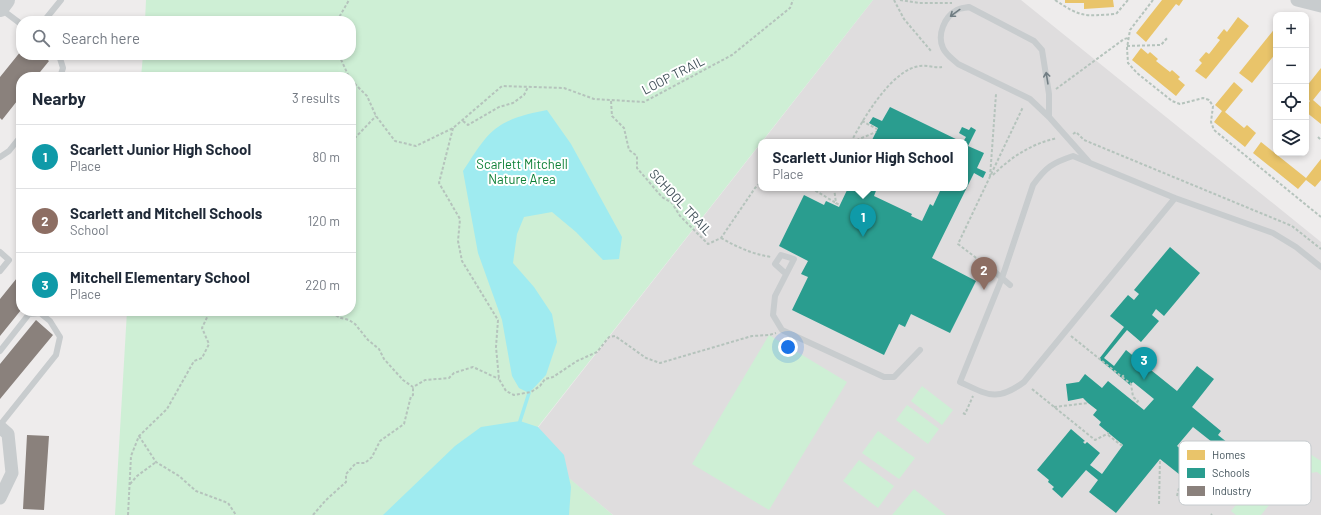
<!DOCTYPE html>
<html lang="en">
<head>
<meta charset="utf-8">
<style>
  :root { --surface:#fff; --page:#f2f2f3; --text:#1f2937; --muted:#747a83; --line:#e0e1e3; --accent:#ea580c }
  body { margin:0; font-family:Barlow,sans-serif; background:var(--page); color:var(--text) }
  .controls { position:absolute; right:12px; top:12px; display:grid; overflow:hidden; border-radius:8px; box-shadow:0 2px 6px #0003 }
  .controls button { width:36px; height:36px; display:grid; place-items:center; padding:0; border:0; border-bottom:1px solid var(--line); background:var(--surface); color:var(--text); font:20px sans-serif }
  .you { position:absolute; left:788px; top:347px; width:14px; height:14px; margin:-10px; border:3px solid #fff; border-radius:50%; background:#1a73e8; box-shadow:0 0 0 6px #1a73e833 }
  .badge { display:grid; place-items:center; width:26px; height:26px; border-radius:50%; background:var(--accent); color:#fff; font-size:13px; font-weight:700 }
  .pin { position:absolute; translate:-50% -33px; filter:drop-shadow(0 1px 2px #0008) }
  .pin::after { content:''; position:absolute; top:21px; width:14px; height:12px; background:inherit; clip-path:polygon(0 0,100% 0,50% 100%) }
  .popup { position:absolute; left:758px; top:139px; width:210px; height:52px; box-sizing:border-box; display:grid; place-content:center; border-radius:8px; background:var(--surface); filter:drop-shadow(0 1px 3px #0005); font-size:13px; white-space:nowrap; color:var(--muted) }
  .popup b { font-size:15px; color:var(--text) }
  .popup::after { content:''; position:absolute; left:50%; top:100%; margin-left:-8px; border:8px solid transparent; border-top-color:var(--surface) }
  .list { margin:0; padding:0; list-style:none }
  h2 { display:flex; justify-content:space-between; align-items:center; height:52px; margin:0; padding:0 16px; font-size:17px }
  h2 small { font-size:13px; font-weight:400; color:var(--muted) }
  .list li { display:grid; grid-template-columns:26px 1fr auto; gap:12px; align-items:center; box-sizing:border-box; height:64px; padding:0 16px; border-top:1px solid var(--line) }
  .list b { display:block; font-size:15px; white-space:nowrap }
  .list p { margin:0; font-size:13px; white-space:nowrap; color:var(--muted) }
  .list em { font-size:13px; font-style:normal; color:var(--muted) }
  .icon { flex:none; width:22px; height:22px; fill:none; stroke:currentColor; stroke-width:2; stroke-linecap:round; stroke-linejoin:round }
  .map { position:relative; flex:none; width:1321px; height:515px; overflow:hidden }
  .search { position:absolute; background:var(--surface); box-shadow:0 2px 6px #0003; left:16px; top:16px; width:340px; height:44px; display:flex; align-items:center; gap:10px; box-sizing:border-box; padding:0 14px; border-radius:16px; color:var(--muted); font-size:15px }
  .panel { position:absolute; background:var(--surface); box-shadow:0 2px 6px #0003; left:16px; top:72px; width:340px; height:244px; border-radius:16px }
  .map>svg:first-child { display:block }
  .education { fill:#dfddde }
  .green { fill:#ceefd5 }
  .water { fill:#9febf0 }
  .homes { fill:#e9c46a }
  .schools { fill:#2a9d8f; fill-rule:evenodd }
  .industry { fill:#8a817c }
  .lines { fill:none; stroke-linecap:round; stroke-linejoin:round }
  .stream { stroke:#9febf0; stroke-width:3.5 }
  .path { stroke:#b5c3bc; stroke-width:2; stroke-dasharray:3 2; stroke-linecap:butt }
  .service { stroke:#c8ccce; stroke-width:6 }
  .minor { stroke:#c8ccce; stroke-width:13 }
  .secondary { stroke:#c9cdcf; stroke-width:18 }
  .oneway { stroke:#717d83 }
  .labels { text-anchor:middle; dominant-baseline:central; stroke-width:4; stroke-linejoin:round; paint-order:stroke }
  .street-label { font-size:13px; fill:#42525a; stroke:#fff }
  .park-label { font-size:13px; fill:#0f8037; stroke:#fff }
  .key { fill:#fff; stroke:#c6cbce; stroke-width:1 }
  .key-label { font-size:11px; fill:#42525a }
</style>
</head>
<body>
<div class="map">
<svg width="1321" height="515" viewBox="0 0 1321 515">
  <rect width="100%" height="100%" fill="#eeecec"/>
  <path class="education" d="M873 0H1021L1321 242V515H613L526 443 761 143V188H965V142H762Z"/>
  <path class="green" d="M146 0H873L526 442 613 515H115L127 311H351V77H141L143 55H351V21H145Z
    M769 335 847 382 769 510 692 464Z
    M922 386 953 410 942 425 911 401Z
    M907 405 939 429 928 444 896 420Z
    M878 431 915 458 899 479 862 453Z
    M1299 447 1321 461V475L1317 472 1298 475 1290 471 1287 463Z
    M859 460 894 486 878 508 843 481Z
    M1266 468 1286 484 1261 515H1236L1231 511Z
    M914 489 946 515H892Z"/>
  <path class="water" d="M547 110 571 144 622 237 619 259 603 260 576 232 552 212 524 217 517 234 513 263 534 287 552 314 557 342 546 375 529 393 519 388 512 376 502 320 478 253 463 171C472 158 484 136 498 127 512 117 531 113 547 110Z
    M520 421 538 427 564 455 571 487 569 515H383L455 446 481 427Z"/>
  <path class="homes" d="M1065 0H1113L1114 7 1084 9V3H1065Z
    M1162 0H1183L1179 6 1176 4 1146 42 1136 33Z
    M1238 17 1249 26 1206 79 1195 71 1202 63 1199 60 1206 52 1209 54 1220 40 1217 38 1224 29 1227 32Z
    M1276 27V53L1252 83 1239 73Z
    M1141 48 1148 54 1150 52 1158 59 1156 61 1170 72 1172 70 1180 77 1178 79 1185 85 1176 96 1132 60Z
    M1321 68V90L1313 100 1321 107V124L1306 112V106L1310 101 1306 97V87Z
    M1234 82 1243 90 1225 112 1244 128 1247 125 1256 133 1245 147 1214 122 1222 111 1215 105Z
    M1261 142 1306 178 1321 159V180L1315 187 1306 180 1298 189 1253 153Z"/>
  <path class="schools" d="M890 107 962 142H871L878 128 869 123 873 117 882 121Z
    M962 127 969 130 971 127 976 130 968 146 984 153 977 168 986 172 983 178 974 173 932 258 976 281 950 333 911 314 905 327 899 324 884 355 792 310 808 277 801 274 808 261 779 246 804 195 824 205 826 201 839 207 848 188H877L874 196 912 214 911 216 922 221 930 204 933 206 940 191 933 188H965V142H963L966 137 959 133Z
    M1170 247 1200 273 1164 316 1156 309 1152 315 1159 321 1141 342 1127 330 1104 358 1114 366 1126 350 1177 391 1197 366 1214 379 1192 407 1221 431 1218 435 1233 447 1199 490 1160 459 1116 513 1089 492 1098 480 1086 470 1062 498 1052 489 1054 487 1048 482 1049 480 1037 470 1071 429 1085 441 1083 442 1085 444 1087 442 1100 453 1090 465 1102 474 1123 445 1099 425 1101 422 1093 415 1097 410 1088 403 1083 398 1068 401 1066 384 1079 382 1085 374 1102 388 1108 381 1144 410 1154 399 1133 382 1130 385 1099 359 1124 327 1110 316 1128 295 1134 300 1139 294 1134 290ZM1193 427 1212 442 1197 462 1177 446Z"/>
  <path class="industry" d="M21 51V55H42L49 61 36 77H21V96L2 120 0 118V77Z
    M21 273V310L0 336V299Z
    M36 320 53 335 0 399V364Z
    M27 435 49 436 44 510 23 509Z"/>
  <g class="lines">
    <path class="stream" d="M520 421 529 393"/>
    <path class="path" d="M894 0 904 19 931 51
      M900 0 919 3H952
      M1055 0C1082 18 1084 16 1116 14L1128 0
      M1153 0 1130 30 1127 48 1128 63 1137 73 1172 101 1180 104 1203 98 1209 100 1213 106 1211 122 1214 130 1321 217
      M337 21 349 0
      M1127 46 1161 45 1168 37
      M339 55 349 77
      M351 80 367 96 376 116 395 141 416 146 453 128 502 86 564 88 594 99 644 102 732 55 790 8 793 0
      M1056 89 1124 39 1128 38
      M611 101 612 116 624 128 629 150 637 156V168L662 197 672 203 680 216 708 244 721 238 755 188 761 182
      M463 121 468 125 499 107 513 103 524 95 528 87
      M862 121 877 129
      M453 128 439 183 460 219 458 241 462 261 498 320 496 347 499 379 506 391 514 395 531 392 540 386 545 379 553 377 577 361 597 352 609 337 615 336 646 358 660 363 752 336 769 335 776 333
      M1073 134 1076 132 1084 140 1292 226 1321 249
      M1318 137 1321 140
      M351 142 376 116
      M851 142C863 119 892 69 920 66 927 65 935 68 942 67
      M852 142 876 132
      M993 175C1011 157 1031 144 1057 138
      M990 177 996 94
      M811 188 836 203
      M834 188 836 203 840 205
      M721 238C737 247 752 254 771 257
      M988 267 958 244 1023 107
      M327 311 341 318 349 320 355 324 368 340 379 349 384 359 403 380 413 387 425 380 449 378 454 373 473 367 499 379
      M1071 336 1122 377 1124 375
      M1122 377 1131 384 1133 397 1138 401 1136 403
      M1032 389 1095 440 1109 433
      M1054 407 1088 403
      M963 413 965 414 973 396
      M1108 435 1121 445 1122 444
      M139 436 156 462 179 476 196 491 228 503 236 515
      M130 484 137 476 156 462
      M1177 496 1179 488 1186 480
      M1159 504 1160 459
      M128 515 131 456 139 436 167 409 194 361 202 358 209 344 202 328 210 311
      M313 515 326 500 346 482V474L356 463H365L372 457 380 441 404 424 411 396 413 395V387
      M1211 515 1212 514"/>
    <path class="service" d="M1 9 21 24
      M44 21 61 0
      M59 55 63 68 60 77
      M1049 117V94L1042 50 1034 41 969 7C965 8 960 8 957 10 944 17 937 35 943 48 946 55 953 59 958 64L1030 99 1049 117 1089 162
      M1073 156 1175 198 1024 382C997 402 988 395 960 382L1002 278 1033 185C1046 167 1052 163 1073 156Z
      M0 157 9 151 21 136
      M1175 198 1273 233 1296 247 1321 267
      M0 252 9 260 0 271
      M995 272 1010 285
      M785 273 775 264 781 255 794 259 775 296 773 315 782 330 884 377H894L920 350
      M0 351 29 314 40 313 50 321 60 337 56 355 0 425"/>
    <path class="minor" d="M1297 0 1321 6
      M0 427 8 434 12 473 0 498"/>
    <path class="secondary" d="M0 8 6 0"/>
  </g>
  <defs><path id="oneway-shaft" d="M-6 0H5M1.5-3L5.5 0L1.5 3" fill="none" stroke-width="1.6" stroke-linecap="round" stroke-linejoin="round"/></defs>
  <g class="oneway">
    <use href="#oneway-shaft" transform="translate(955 13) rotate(144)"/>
    <use href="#oneway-shaft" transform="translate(1047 78) rotate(-99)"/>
  </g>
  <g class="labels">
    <g class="street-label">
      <text transform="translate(673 75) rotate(-27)">LOOP TRAIL</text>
      <text transform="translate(681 202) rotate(47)">SCHOOL TRAIL</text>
    </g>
    <g class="park-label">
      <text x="522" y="164">Scarlett Mitchell<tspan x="522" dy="15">Nature Area</tspan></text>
    </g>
  </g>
  <rect x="1179" y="441" width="132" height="64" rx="6" class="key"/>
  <rect x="1187" y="450" width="18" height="10" fill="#e9c46a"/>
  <rect x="1187" y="468" width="18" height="10" fill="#2a9d8f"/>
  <rect x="1187" y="486" width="18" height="10" fill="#8a817c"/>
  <g class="key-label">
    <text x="1212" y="459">Homes</text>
    <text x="1212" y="477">Schools</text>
    <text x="1212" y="495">Industry</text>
  </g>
</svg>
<div class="controls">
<button>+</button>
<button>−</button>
<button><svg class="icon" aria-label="locate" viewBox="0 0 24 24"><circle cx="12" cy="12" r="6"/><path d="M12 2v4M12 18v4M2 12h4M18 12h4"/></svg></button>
<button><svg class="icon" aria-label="layers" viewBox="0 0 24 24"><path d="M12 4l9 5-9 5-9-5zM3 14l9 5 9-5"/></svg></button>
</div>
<div class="you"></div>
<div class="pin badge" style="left:863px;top:237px;background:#0f9aa8">1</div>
<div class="popup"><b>Scarlett Junior High School</b>Place</div>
<div class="pin badge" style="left:984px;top:290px;background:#8d6e63">2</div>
<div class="pin badge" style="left:1144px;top:380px;background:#0f9aa8">3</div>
<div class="search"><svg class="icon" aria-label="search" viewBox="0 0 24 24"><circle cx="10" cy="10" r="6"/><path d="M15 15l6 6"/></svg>Search here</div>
<section class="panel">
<h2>Nearby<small>3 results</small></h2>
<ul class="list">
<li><span class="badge" style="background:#0f9aa8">1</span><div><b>Scarlett Junior High School</b><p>Place</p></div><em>80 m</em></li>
<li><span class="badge" style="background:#8d6e63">2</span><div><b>Scarlett and Mitchell Schools</b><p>School</p></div><em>120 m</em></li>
<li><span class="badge" style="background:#0f9aa8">3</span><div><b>Mitchell Elementary School</b><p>Place</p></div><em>220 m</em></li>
</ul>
</section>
</div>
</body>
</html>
